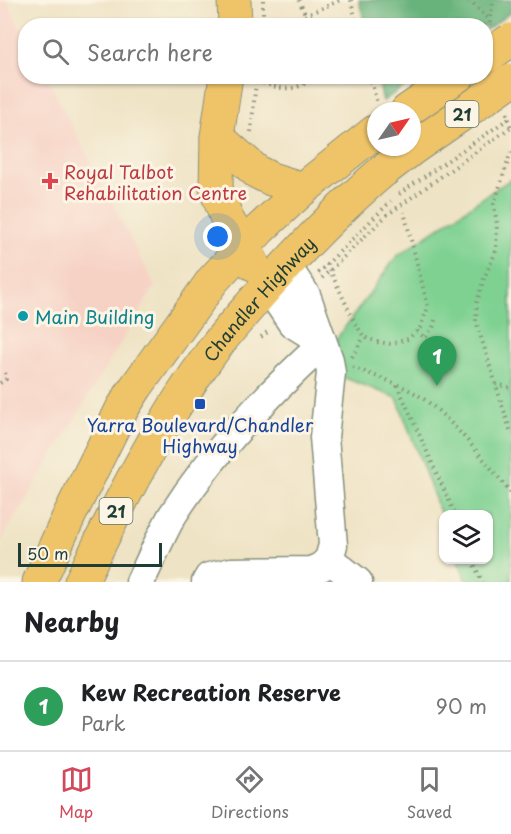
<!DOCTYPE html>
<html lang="en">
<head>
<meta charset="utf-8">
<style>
  :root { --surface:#fff; --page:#f2f2f2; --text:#202124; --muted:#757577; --line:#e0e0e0; --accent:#d1495b }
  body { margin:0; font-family:"Playpen Sans",sans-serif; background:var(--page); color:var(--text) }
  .controls { position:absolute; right:18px; bottom:18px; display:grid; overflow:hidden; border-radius:12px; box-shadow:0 2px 4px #0004 }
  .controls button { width:54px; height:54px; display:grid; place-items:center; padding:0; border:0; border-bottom:2px solid var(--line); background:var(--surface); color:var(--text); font:30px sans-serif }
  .compass { position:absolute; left:367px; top:102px; width:54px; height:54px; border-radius:50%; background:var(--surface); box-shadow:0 2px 4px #0004; rotate:56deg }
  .scale { position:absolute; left:18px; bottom:15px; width:144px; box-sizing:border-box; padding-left:6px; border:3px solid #1f3d34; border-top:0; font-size:16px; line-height:21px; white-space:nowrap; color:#1f3d34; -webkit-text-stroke:4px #fcf5e5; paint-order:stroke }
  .you { position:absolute; left:218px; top:237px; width:21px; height:21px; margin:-15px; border:4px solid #fff; border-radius:50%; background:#1a73e8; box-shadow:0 0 0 9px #1a73e833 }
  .badge { display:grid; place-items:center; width:39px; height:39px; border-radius:50%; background:var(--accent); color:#fff; font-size:20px; font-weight:700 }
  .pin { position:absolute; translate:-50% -50px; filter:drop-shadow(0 2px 3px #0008) }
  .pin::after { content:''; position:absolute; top:32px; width:21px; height:18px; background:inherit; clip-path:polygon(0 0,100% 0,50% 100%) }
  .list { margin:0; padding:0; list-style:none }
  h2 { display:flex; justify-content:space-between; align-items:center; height:78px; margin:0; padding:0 24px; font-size:26px }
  h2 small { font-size:20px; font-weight:400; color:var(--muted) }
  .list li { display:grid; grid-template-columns:39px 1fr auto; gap:18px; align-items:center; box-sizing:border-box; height:90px; padding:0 24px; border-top:2px solid var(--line) }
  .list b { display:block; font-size:22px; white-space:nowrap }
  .list p { margin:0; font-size:20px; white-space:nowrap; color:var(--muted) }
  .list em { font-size:20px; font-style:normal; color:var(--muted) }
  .icon { flex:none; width:33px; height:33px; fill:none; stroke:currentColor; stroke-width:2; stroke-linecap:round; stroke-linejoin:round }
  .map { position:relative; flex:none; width:511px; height:582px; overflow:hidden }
  .search { position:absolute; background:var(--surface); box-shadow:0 2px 4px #0004; left:18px; right:18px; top:18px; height:66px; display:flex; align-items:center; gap:15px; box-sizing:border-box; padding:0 21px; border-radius:24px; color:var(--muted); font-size:22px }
  .sheet { height:168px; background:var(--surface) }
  nav { display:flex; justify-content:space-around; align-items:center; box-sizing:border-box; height:84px; border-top:2px solid var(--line); background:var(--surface); font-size:16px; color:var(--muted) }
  nav a { display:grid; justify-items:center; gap:3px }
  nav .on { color:var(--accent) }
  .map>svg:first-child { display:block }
  .built { fill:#f6d2c5 }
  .green { fill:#7fd192; stroke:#4f8763; stroke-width:1.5 }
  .forest { fill:#67b37c; stroke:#437858; stroke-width:1.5 }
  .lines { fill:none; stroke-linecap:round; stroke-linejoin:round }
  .minor-casing { stroke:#87907c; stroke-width:31 }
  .major-casing { stroke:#87907c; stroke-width:35 }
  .path { stroke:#87907c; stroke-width:4; stroke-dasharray:1.5 4.5; stroke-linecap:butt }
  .minor { stroke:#fff; stroke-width:28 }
  .major { stroke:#efc469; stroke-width:33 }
  .major-bridge-casing { stroke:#87907c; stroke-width:35; stroke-linecap:butt }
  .path-bridge { stroke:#87907c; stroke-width:4; stroke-dasharray:1.5 4.5; stroke-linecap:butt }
  .major-bridge { stroke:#efc469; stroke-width:33 }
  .health-dot { fill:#e0444e; stroke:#fcf5e5; stroke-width:2 }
  .culture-dot { fill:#0f9aa8; stroke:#fcf5e5; stroke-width:2 }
  .transit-dot { fill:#1a4fb4; stroke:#fcf5e5; stroke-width:2 }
  .labels { text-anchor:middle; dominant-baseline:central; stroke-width:6; stroke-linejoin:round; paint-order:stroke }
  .shield { fill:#fcf5e5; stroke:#617469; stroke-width:1.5 }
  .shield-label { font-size:16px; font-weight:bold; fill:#1f3d34 }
  .health-label { font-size:18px; fill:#be3a42; stroke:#fcf5e5; text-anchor:start }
  .street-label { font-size:18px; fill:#1f3d34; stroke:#fcf5e5 }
  .culture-label { font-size:18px; fill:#0d838f; stroke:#fcf5e5; text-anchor:start }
  .transit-label { font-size:18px; fill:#164399; stroke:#fcf5e5 }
</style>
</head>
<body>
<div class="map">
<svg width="511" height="582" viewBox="0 0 511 582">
  <rect width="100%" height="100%" fill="#fcf5e5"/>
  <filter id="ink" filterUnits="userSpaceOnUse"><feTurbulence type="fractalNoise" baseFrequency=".0167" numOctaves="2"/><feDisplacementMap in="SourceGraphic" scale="12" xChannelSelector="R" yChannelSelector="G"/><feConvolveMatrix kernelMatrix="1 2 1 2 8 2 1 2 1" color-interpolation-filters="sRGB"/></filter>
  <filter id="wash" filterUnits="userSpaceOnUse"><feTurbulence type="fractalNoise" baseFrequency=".008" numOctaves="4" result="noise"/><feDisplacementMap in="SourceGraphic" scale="24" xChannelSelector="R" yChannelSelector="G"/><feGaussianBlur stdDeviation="1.35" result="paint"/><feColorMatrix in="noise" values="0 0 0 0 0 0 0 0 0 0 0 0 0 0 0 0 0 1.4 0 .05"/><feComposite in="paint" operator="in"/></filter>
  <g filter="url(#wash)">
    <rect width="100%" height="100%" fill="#efe3c5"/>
    <path class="built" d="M0 0H7L25 36 26 76 47 77 155 286 0 543Z"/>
    <path class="green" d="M511 179V582H467L458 560H488V514H444L443 520 397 398 316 367 397 256Z"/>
    <path class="forest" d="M359 0H511V12L486 30V26L365 25Z
      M377 77V76L418 77 383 101Z"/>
  </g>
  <g filter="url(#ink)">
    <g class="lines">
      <g class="minor-casing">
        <path id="minor" d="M286 265 306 295 329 360 331 373 324 437 333 545 329 559 358 582
          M267 286 292 323 321 341
          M140 582C151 560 160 537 172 516 213 451 267 395 323 344
          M206 582 209 577 231 572 311 571 321 567 329 559"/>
      </g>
      <g class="major-casing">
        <g id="major">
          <path d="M234 0 235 26"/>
          <path d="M226 76 217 137 216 189 227 219 253 264"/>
          <path d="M407 111 458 76"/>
          <path d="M217 137 257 172 271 179 303 189"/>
          <path d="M39 582 70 514 122 409 136 387 213 280 260 229 303 189 376 131"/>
          <path id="s1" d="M81 582C119 503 159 424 211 353 226 332 244 313 261 293 300 249 338 209 383 171"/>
        </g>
      </g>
      <path class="path" d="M263 0V26
        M299 0 310 26
        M351 0 357 26
        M469 0 489 19
        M490 23 493 0
        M283 26 340 0
        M256 76V81C278 88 295 95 314 76
        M370 76 377 103
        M507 113 511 127
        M251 132 256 81
        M511 152 494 204 497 224 496 251 484 278 477 302 476 321 511 433
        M399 194 428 174
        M327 264 354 321 364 337 377 342 391 344 408 339 420 328 428 307 404 212
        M318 273 391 201
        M322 278 387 215 511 127
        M417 331 425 338 433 327 436 316
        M261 337 270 330
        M352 357 364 337
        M353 367C374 376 398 383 418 395 448 414 488 464 511 493
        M0 383 6 379 5 371
        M496 384 511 388
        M397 385 455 514
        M472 560 482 582"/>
      <use href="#minor" class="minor"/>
      <use href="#major" class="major"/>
      <g class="major-bridge-casing">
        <path id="major-bridge" d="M486 57 511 40
          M383 171 413 148 511 80"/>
      </g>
      <path class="path-bridge" d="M428 174 511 117"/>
      <use href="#major-bridge" class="major-bridge"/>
    </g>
  </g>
  <path class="health-dot" d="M47 172h6v6h6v6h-6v6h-6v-6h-6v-6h6z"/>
  <circle class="culture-dot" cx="23" cy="316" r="6"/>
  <rect class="transit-dot" x="194" y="398" width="12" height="12" rx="3"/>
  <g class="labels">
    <g class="shield">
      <rect x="445.5" y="101" width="33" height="26" rx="4.5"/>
      <rect x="99.5" y="498" width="33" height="26" rx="4.5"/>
    </g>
    <g class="shield-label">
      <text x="462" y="114">21</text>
      <text x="116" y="511">21</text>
    </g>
    <g class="health-label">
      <text x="64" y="171">Royal Talbot<tspan x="64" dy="21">Rehabilitation Centre</tspan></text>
    </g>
    <g class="street-label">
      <text stroke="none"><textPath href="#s1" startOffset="336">Chandler Highway</textPath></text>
    </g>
    <g class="culture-label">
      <text x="35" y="316">Main Building</text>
    </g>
    <g class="transit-label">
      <text x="200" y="424">Yarra Boulevard/Chandler<tspan x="200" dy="21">Highway</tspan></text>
    </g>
  </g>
</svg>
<div class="controls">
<button><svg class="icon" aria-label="layers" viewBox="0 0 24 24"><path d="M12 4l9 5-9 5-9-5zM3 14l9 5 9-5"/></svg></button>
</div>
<svg class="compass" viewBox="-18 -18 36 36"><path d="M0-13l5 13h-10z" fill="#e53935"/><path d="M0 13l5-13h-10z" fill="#757577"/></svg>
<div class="scale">50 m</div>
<div class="you"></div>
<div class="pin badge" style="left:437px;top:386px;background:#2e9e5b">1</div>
<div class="search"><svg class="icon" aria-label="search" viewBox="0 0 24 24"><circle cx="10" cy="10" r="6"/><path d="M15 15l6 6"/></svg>Search here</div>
</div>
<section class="sheet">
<h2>Nearby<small></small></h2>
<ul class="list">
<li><span class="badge" style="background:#2e9e5b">1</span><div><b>Kew Recreation Reserve</b><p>Park</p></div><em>90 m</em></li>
</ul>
</section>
<nav>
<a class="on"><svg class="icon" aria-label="map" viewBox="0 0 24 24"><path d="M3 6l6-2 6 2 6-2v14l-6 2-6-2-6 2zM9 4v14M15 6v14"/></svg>Map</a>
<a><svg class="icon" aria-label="directions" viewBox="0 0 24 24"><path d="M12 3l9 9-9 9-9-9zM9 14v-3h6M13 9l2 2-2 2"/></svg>Directions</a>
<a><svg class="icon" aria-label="saved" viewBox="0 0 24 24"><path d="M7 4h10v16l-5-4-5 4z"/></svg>Saved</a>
</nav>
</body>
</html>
